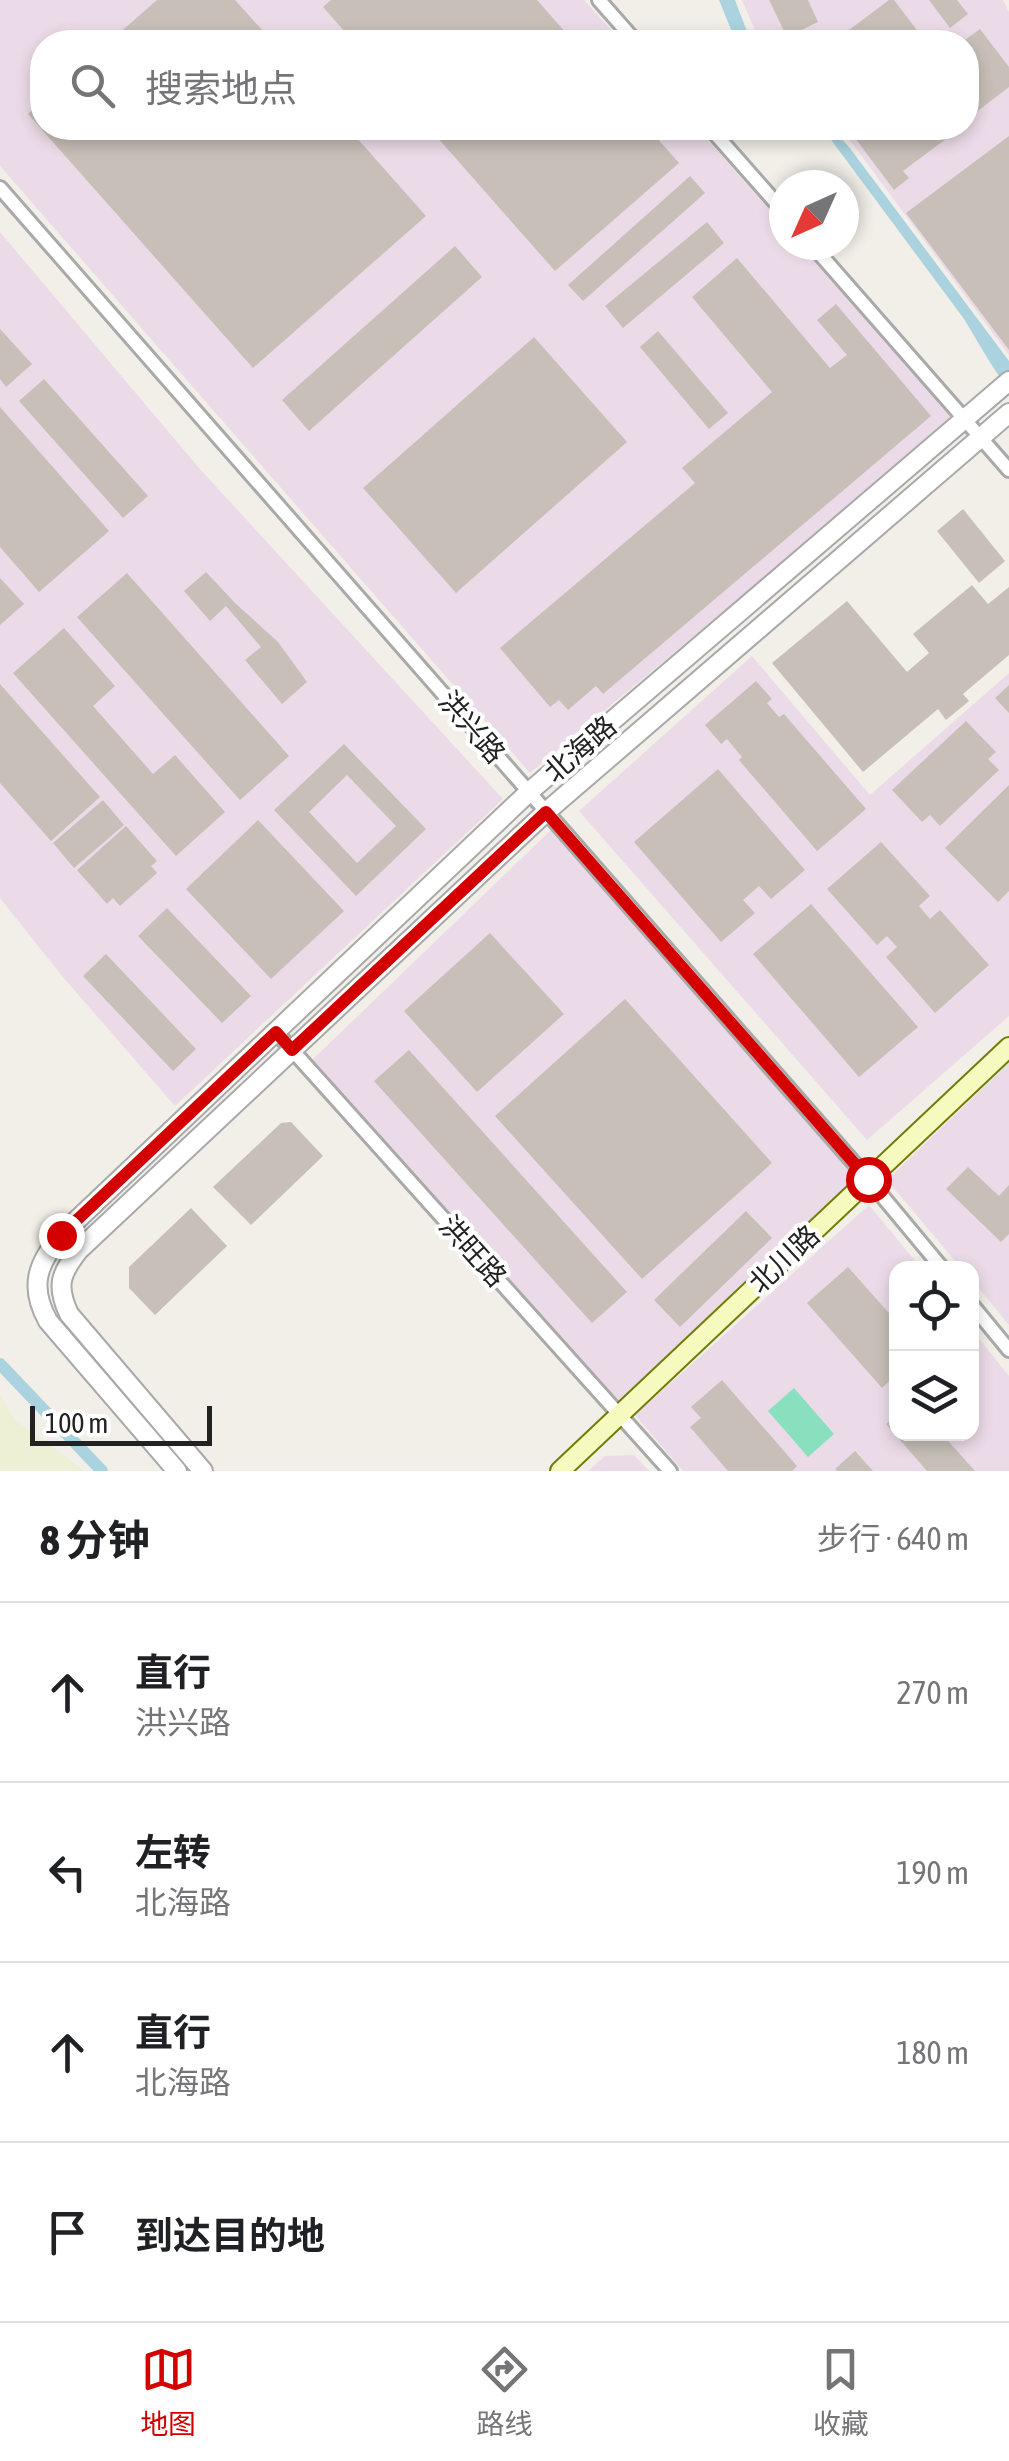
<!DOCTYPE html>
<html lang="zh">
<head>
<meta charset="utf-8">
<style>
  :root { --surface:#fff; --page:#f6f6f6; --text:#202124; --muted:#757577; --line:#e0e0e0; --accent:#d40000 }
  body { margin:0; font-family:"Asap Condensed","Noto Sans SC",sans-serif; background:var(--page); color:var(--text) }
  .controls { position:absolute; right:30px; bottom:30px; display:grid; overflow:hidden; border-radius:20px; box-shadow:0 5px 15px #0003 }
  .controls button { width:90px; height:90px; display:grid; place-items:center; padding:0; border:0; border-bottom:2px solid var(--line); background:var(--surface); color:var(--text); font:50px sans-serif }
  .compass { position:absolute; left:769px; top:170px; width:90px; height:90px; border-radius:50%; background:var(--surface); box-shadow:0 5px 15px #0003; rotate:225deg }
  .scale { position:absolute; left:30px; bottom:25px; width:182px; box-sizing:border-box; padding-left:10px; border:5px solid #222; border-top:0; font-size:28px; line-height:35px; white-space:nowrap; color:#222; -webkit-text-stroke:8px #fff; paint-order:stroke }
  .stop { position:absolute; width:30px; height:30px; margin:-22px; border:8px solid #d40000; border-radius:50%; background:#fff }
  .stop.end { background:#d40000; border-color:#fff; box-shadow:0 2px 10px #0008 }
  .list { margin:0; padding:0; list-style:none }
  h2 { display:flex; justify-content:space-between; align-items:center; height:130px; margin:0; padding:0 40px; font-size:42px }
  h2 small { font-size:32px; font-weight:400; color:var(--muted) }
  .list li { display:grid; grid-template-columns:65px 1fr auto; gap:30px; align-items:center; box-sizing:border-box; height:180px; padding:0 40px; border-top:2px solid var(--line) }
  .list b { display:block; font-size:38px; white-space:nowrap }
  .list p { margin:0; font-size:32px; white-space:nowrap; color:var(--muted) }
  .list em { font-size:32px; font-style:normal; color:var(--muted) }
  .icon { flex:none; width:55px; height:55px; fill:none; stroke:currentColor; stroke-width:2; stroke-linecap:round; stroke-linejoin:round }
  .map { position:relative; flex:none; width:1009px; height:1471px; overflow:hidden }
  .search { position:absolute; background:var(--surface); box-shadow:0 5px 15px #0003; left:30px; right:30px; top:30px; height:110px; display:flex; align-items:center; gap:25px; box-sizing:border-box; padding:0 35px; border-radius:40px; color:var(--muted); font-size:38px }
  .sheet { height:850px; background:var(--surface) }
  nav { display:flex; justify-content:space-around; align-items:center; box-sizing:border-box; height:140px; border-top:2px solid var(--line); background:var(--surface); font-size:28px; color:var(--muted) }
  nav a { display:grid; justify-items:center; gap:5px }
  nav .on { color:var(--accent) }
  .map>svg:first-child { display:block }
  .industrial { fill:#ebdbe8 }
  .farmland { fill:#eef0d5 }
  .pitch { fill:#88e0be }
  .water { fill:#aad3df }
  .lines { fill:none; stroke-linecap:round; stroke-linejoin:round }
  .canal { stroke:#aad3df; stroke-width:12 }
  .building { fill:#c7bfb8; fill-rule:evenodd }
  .minor-casing { stroke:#a9a9a9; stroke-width:18 }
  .tertiary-casing { stroke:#a9a9a9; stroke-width:22 }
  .secondary-casing { stroke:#707d05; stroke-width:22 }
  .minor { stroke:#fff; stroke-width:12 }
  .tertiary { stroke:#fff; stroke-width:18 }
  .secondary { stroke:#f7fabf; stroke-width:18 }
  .route { stroke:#d40000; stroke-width:12 }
  .labels { text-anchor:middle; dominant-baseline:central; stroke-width:8; stroke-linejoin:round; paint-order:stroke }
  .street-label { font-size:28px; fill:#222; stroke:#fff }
</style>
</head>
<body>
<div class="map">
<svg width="1009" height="1471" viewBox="0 0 1009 1471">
  <rect width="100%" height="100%" fill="#f2efe9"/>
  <path class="industrial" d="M0 0H584L622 42H42V128H697L784 226V245H801L953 419 530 773 0 166Z
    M742 0H1003L1009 12V355L852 143 838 128H966V42H760Z
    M0 232 199 468 503 799 175 1106 62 976 0 898Z
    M752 656 870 795 1009 673V1016L867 1140 579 811Z
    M552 829 858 1176 622 1404 311 1061Z
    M1009 1063V1325L972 1280V1268H961L887 1180Z
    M869 1205 921 1268H896V1434H972V1330L1009 1376V1471H683L635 1415Z
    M634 1455 649 1471H588L605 1456Z"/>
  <path class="farmland" d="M0 1395 15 1420 85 1471H0Z"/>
  <path class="pitch" d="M794 1388 834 1434 808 1457 768 1411Z"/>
  <path class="water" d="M719 0H735L751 42H736Z
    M819 128H831L849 147 1009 361V389C991 367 979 343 964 319L829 137Z"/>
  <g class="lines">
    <path class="canal" d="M0 1364 102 1471"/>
  </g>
  <path class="building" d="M157 0H235L273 42H109Z
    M331 0H537L574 42H354L323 7Z
    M769 0H808L818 22 787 37Z
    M889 0H894L926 42H833Z
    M929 0H957L968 14 950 28Z
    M980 29 1009 67V87L966 120V42H962Z
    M42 101V128H348L426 216 253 368 28 114Z
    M429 128H648L679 163 555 271Z
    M842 128H944L950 136 903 171 909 178 894 190 849 130 846 132Z
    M1009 136V350L906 213Z
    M690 176 705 193 583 301 568 285Z
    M707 222 724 243 623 328 605 306Z
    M455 246 482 277 309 431 282 400Z
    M737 258 830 368 847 355 817 320 836 304 931 416 603 694 596 686 568 710 559 700 550 707 500 648 695 483 682 468 772 392 692 297Z
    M0 329 32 364 6 387 0 379Z
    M658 331 728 413 709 429 640 347Z
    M534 337 627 442 456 593 363 488Z
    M44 379 148 496 123 518 19 401Z
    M0 407 109 531 39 592 0 547Z
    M963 509 1005 561 979 583 937 531Z
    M206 572 235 603 278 642 307 682 282 704 245 660 261 647 226 606 210 621 184 591Z
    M127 573 289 756 240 800 77 617Z
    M0 578 24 604 0 625Z
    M972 585 988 604 1009 587V655L963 694 969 701 946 720 938 709 863 772 772 663 847 601 907 672 929 653 913 634Z
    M64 628 115 686 93 706 153 774 175 755 225 812 176 856 13 673Z
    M756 681 772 699 767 703 779 717 784 714 866 809 817 851 739 760 742 757 727 739 721 744 705 725Z
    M0 684 100 797 51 841 0 783Z
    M1009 685V713L995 698Z
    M966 721 996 752 988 759 999 770 940 826 930 815 922 822 892 790Z
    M344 744 426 829 356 896 274 810ZM347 775 396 826 357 863 309 812Z
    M718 769 805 870 771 899 759 886 743 900 755 913 721 942 634 842Z
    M1009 785V891L998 902 945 848Z
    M103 800 124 825 74 868 53 843Z
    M258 820 344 911 271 979 186 889Z
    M126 826 157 861 151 866 157 873 120 906 113 898 107 904 77 870Z
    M881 842 930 896 919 906 930 919 940 910 989 965 935 1013 886 957 897 947 887 936 877 945 827 889Z
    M811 904 918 1027 859 1077 753 954Z
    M167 908 251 996 222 1023 138 936Z
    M490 933 564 1014 477 1092 404 1011Z
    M106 954 196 1049 173 1071 83 976Z
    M625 999 772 1163 642 1279 495 1116Z
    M409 1050 627 1292 592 1323 374 1081Z
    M291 1122 323 1156 251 1225 213 1187 281 1123Z
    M968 1167 999 1196 1009 1185V1234L1001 1242 946 1189Z
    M191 1208 227 1246 155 1315 129 1288V1267Z
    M746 1211 772 1238 680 1327 654 1300Z
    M848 1267 896 1321V1375L882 1388 807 1303Z
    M722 1380 797 1466 792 1471H728L690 1427 701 1418 691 1407Z
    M896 1415V1434H942L975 1471H927L886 1424Z
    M855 1451 873 1471H837L835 1469Z"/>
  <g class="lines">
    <g class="minor-casing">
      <path id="minor" d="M599 0 636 42
        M710 128 784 212
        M0 188 868 1179 942 1268
        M812 245 1009 470
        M276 1032 670 1471
        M972 1305 1009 1350"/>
    </g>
    <g class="tertiary-casing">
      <path id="tertiary" d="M177 1471 48 1321C29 1287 37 1264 61 1235L529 792 1009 381
        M203 1471 69 1314C56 1286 60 1274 79 1250L546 812 1009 413"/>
    </g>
    <g class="secondary-casing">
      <path id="secondary" d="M560 1471 1009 1047"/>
    </g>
    <use href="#minor" class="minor"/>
    <use href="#tertiary" class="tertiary"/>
    <use href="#secondary" class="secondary"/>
  </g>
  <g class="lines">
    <path class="route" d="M61 1235 276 1032 292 1050 546 812 868 1179"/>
  </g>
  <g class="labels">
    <g class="street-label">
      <text transform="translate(472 727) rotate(49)">洪兴路</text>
      <text transform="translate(580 749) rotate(-41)">北海路</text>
      <text transform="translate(473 1251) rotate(48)">洪旺路</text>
      <text transform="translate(784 1259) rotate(-43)">北川路</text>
    </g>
  </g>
</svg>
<div class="controls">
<button><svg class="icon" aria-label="locate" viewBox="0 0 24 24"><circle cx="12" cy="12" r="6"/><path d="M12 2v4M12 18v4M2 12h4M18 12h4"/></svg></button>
<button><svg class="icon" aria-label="layers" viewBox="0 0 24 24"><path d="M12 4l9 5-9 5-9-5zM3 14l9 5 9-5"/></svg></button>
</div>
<svg class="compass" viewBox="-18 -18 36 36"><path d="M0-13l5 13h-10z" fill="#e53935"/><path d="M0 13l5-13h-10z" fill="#757577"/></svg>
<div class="scale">100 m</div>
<div class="stop" style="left:868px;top:1179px"></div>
<div class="stop end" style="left:61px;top:1235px"></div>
<div class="search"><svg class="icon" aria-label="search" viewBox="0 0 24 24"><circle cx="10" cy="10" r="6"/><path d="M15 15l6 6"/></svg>搜索地点</div>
</div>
<section class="sheet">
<h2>8 分钟<small>步行 · 640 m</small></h2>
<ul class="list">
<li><svg class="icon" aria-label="ahead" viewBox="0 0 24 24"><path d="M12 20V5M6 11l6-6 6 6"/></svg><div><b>直行</b><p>洪兴路</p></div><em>270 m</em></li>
<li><svg class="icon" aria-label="left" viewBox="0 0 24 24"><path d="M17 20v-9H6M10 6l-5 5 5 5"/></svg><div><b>左转</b><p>北海路</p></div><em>190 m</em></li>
<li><svg class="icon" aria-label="ahead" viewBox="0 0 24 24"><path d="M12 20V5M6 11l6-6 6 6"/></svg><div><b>直行</b><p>北海路</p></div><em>180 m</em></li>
<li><svg class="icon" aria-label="arrive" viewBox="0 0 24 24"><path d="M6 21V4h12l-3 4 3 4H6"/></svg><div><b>到达目的地</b></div></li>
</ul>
</section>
<nav>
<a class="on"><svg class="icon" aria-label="map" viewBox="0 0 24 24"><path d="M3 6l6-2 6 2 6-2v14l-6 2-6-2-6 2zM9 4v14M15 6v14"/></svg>地图</a>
<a><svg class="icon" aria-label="directions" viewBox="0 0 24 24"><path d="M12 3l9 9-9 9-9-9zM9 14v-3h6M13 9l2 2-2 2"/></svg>路线</a>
<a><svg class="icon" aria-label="saved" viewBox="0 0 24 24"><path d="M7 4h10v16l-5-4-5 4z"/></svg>收藏</a>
</nav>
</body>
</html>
